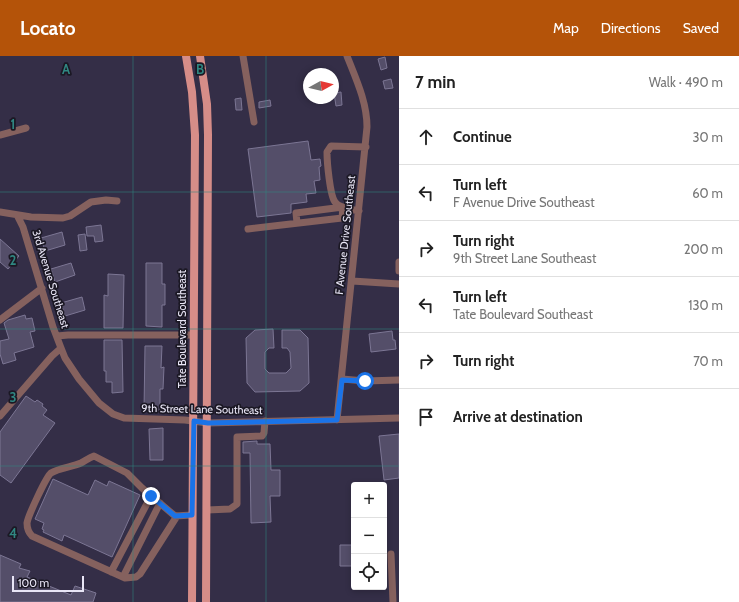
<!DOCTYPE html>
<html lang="en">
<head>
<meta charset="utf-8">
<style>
  :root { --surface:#fff; --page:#f2f2f2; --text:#222; --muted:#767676; --line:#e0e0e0; --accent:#b45309 }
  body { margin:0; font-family:Cabin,sans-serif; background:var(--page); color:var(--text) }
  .controls { position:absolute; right:12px; bottom:12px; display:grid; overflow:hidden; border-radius:4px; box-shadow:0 2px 6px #0003 }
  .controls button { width:36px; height:36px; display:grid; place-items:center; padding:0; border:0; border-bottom:1px solid var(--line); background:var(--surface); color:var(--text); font:20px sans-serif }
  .compass { position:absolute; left:303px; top:12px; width:36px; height:36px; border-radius:50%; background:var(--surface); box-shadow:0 2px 6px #0003; rotate:82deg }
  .scale { position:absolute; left:12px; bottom:10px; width:72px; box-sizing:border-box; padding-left:4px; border:2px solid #e9e6f6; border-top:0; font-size:11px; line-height:14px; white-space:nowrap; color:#e9e6f6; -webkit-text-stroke:3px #1b1824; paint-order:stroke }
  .stop { position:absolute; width:12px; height:12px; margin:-9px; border:3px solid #1a73e8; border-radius:50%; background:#fff }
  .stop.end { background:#1a73e8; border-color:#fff; box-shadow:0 1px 4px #0008 }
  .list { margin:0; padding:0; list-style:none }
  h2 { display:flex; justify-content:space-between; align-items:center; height:52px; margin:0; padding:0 16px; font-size:17px }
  h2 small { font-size:13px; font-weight:400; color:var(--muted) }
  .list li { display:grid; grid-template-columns:26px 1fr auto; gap:12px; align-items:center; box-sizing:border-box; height:56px; padding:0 16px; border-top:1px solid var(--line) }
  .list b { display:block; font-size:15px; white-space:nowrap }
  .list p { margin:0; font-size:13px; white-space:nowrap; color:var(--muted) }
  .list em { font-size:13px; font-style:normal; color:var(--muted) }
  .icon { flex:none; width:22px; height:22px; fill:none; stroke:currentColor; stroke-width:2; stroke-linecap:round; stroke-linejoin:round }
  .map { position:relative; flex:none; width:399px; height:546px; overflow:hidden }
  header { display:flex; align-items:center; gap:24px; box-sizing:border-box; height:56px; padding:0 20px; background:var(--accent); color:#fff }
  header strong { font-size:19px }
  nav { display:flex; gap:22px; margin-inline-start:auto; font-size:14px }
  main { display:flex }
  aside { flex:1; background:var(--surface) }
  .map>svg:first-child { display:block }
  .building { fill:#544e69; stroke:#7c7694 }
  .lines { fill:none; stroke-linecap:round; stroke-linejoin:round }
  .minor { stroke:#85615e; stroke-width:7 }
  .major { stroke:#d68d88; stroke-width:8 }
  .route { stroke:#1a73e8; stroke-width:5 }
  .grid { fill:none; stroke:#308782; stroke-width:1; stroke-opacity:0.55 }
  .labels { text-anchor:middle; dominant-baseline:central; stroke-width:3.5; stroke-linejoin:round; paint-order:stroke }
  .street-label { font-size:11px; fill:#e9e6f6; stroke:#1b1824 }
  .grid-label { font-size:13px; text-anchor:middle; font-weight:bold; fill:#308782; stroke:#1b1824; stroke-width:3.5; stroke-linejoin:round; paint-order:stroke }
</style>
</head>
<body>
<header>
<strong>Locato</strong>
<nav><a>Map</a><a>Directions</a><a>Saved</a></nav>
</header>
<main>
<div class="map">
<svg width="399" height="546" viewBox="0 0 399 546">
  <rect width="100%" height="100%" fill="#342e47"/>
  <path class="building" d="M385 1 387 12 381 14 378 3Z
    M391 23 393 32 385 33 383 25Z
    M341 36 342 49 336 50 334 37Z
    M241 42 242 54H236L235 43Z
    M270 44 271 50 259 52V46Z
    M308 85 311 104 320 103 321 110 319 111 320 124 314 125 316 137 306 138 307 146 291 148V157L257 161 248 93Z
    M101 169 103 185 95 186 94 180H87L86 171Z
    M62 176 65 189 45 195 41 182Z
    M85 178 87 194 80 195 78 179Z
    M0 183 19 200 8 213 0 206Z
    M71 207 75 219 55 226 51 213Z
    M146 207H162V228H165V249H162V271L146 270Z
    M108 218 124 219 123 272H104V239L108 240Z
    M82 241 85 254 65 260 61 247Z
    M25 259 26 263 32 262 35 275 30 276 34 291 14 297 16 304 3 308 0 298V285L9 283 4 267 8 264Z
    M273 273 274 292H269L265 296V313L269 317H286L291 312 290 296 287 292H282V274H300L308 282 309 327 300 335 255 336 247 327 246 282 255 274Z
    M392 275 393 284H395L396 293 371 296 369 278Z
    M104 284H122L123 336 112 337V326H106V315H104Z
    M145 290H162L161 312 164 311 163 333H160V354H144Z
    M26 340 35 346 37 344 43 348 42 350 47 354 43 359 55 367 11 427 0 419V376Z
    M163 372V404H150L149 373Z
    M399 378V422L384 424 379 380Z
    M257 385V388H270L271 414H280V440H270L271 466 251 467 250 397H243V386Z
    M53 423 88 439 95 424 107 430 109 425 140 439 112 501 64 479 62 485 43 476 44 474 42 473 44 467 35 463Z
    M340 489H354V510H340Z
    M0 499 21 508 19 512 30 515 27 521 71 539 75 530 96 537 93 546H0Z"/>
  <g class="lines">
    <path class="minor" d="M243 0 254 66
      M0 79 26 72
      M359 155C352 153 340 153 335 146 330 140 327 106 327 96L331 90 366 91
      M0 156 31 161 63 162 70 160 91 146 106 144 117 145
      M17 159 23 171 53 271 61 292 65 302 79 323 99 347 113 358 124 362 185 364 208 367 399 362
      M248 173 342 162 343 151 296 157 297 167
      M399 206V215
      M352 225 399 228
      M0 264 42 232
      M57 280 68 279H193
      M342 323 365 325 399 324
      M0 360 52 300 61 292
      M337 364 367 71C367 46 356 23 347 0
      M207 454 230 453 237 448V381L262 380 264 377 265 365
      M177 460 140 518 136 521 125 522 32 480C28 476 27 472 27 467 28 460 46 421 51 417 59 412 72 411 81 407 85 405 89 402 94 400L127 417 142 432 175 460 192 459
      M391 498 393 546
      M111 516 151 440
      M123 521 160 447"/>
    <path class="major" d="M186 0 192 36 195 79 192 546
      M200 0 207 48 208 79 206 546"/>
  </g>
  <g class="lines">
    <path class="route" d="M151 440 175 460 192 459 194 365 208 367 337 364 342 324 365 325"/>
  </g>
  <path class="grid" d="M133 0V546M266 0V546M0 136H399M0 273H399M0 410H399"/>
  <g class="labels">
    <g class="street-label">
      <text transform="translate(345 179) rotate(-84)">F Avenue Drive Southeast</text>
      <text transform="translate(51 223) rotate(73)">3rd Avenue Southeast</text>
      <text transform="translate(182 273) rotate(-90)">Tate Boulevard Southeast</text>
      <text transform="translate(202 353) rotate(1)">9th Street Lane Southeast</text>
    </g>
  </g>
  <g class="grid-label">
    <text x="66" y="18">A</text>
    <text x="200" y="18">B</text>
    <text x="13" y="73">1</text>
    <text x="13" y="209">2</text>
    <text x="13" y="346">3</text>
    <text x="13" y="482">4</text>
  </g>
</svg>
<div class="controls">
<button>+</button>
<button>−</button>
<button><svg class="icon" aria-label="locate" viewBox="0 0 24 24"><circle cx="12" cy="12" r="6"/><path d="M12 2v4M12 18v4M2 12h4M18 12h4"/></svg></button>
</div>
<svg class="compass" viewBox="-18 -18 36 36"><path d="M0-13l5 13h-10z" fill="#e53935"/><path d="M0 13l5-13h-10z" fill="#767676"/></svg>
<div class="scale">100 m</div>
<div class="stop" style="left:365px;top:325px"></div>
<div class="stop end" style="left:151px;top:440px"></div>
</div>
<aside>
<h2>7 min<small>Walk · 490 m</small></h2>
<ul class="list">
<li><svg class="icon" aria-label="ahead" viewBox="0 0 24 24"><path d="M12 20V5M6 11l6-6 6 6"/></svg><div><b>Continue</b></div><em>30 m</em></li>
<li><svg class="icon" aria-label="left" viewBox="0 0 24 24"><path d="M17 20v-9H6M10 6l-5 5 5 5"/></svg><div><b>Turn left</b><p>F Avenue Drive Southeast</p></div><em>60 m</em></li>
<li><svg class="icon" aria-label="right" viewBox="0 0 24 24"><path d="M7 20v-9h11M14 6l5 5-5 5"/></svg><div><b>Turn right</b><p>9th Street Lane Southeast</p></div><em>200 m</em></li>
<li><svg class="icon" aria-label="left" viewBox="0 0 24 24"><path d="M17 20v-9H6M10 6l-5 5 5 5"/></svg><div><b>Turn left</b><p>Tate Boulevard Southeast</p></div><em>130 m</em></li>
<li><svg class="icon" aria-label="right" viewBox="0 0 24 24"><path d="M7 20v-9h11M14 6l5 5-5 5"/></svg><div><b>Turn right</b></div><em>70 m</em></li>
<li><svg class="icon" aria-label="arrive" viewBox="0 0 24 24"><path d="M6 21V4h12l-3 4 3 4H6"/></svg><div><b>Arrive at destination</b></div></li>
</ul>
</aside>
</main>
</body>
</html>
